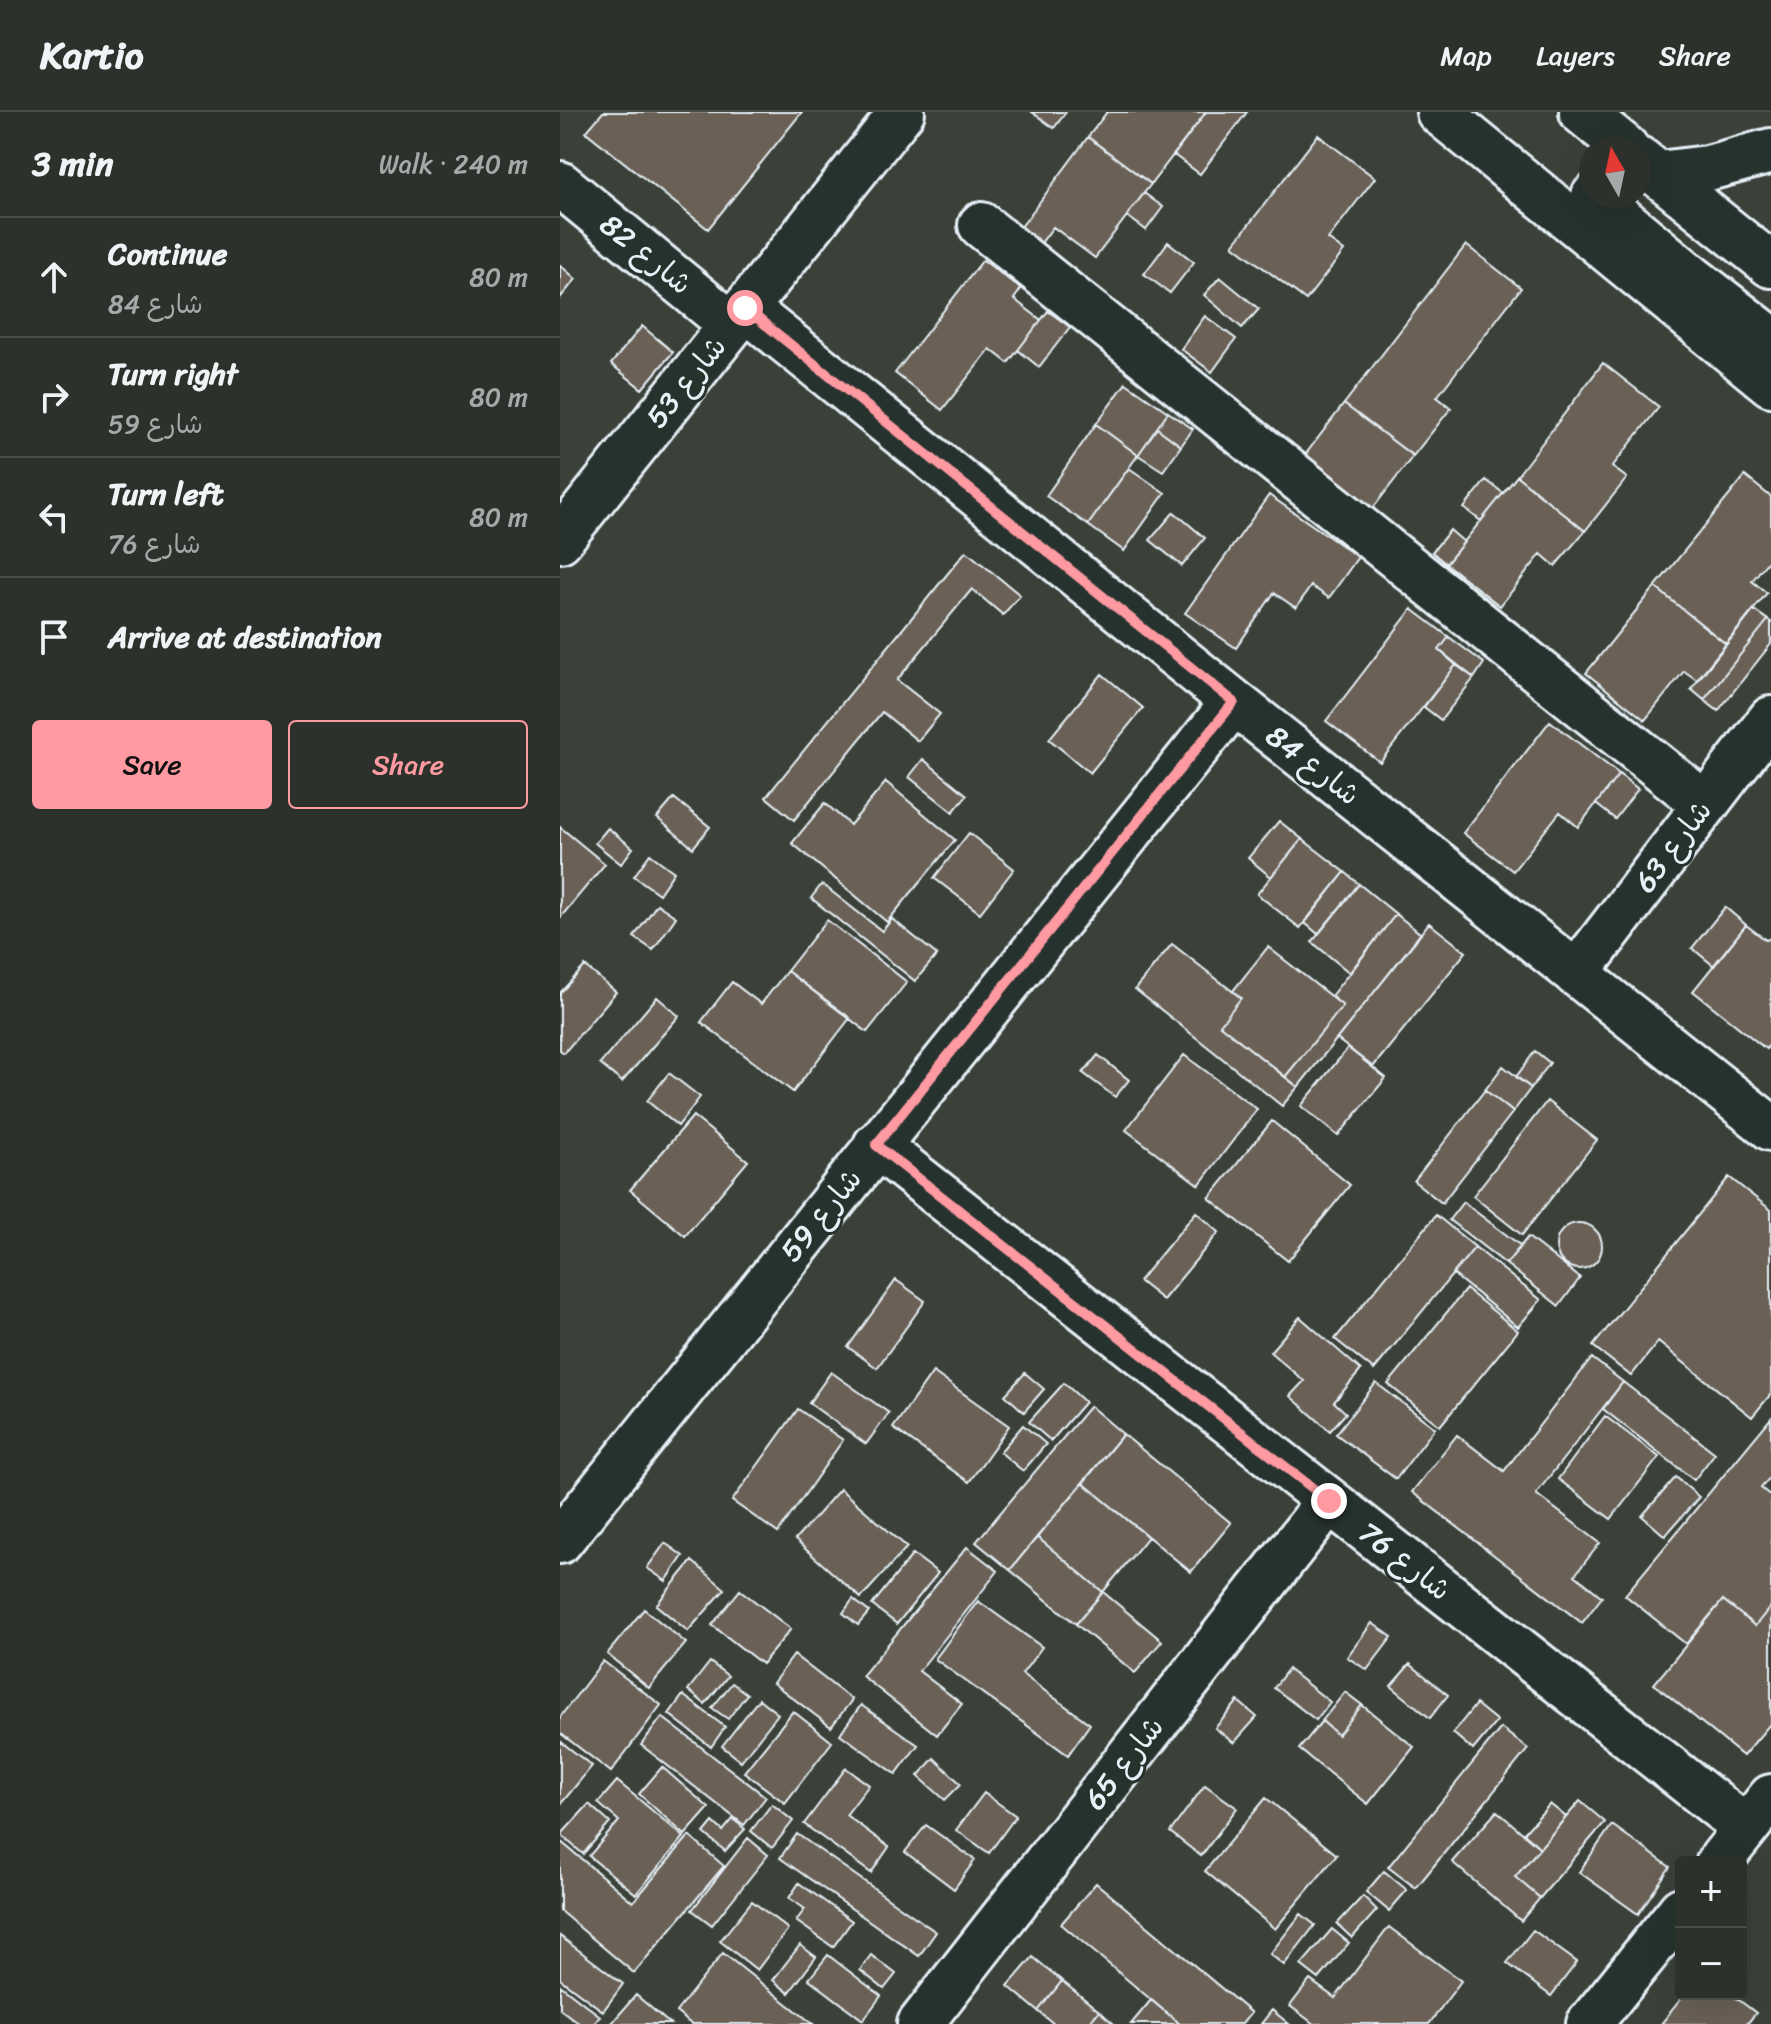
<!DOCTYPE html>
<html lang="en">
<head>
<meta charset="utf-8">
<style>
  :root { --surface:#2c312b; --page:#343933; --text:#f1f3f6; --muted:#a6a9a9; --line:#484c47; --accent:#ff9aa2 }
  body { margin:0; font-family:Sriracha,"Playpen Sans Arabic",sans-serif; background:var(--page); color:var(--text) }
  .controls { position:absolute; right:24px; bottom:24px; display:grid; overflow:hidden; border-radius:8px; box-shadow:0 8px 32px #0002 }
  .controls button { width:72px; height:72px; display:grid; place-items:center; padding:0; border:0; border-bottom:2px solid var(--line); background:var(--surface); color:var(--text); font:40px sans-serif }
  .compass { position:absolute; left:1019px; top:24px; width:72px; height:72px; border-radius:50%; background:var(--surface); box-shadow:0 8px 32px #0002; rotate:351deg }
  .stop { position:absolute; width:24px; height:24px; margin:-18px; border:6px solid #ff9aa2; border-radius:50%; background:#fff }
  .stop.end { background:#ff9aa2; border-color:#fff; box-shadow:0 2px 8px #0008 }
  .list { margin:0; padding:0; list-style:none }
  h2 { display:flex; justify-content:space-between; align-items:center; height:104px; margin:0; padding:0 32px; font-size:34px }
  h2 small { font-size:26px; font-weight:400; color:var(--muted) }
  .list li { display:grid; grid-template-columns:52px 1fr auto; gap:24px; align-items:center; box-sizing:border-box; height:120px; padding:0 32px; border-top:2px solid var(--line) }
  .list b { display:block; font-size:30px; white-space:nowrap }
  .list p { margin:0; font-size:26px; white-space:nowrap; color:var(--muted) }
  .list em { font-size:26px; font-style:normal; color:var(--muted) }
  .actions { display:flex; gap:16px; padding:24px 32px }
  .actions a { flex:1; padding:18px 0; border:2px solid var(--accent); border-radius:8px; text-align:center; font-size:28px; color:var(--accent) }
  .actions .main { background:var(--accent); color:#111 }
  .icon { flex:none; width:44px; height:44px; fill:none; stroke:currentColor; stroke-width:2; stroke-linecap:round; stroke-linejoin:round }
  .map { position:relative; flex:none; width:1211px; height:1912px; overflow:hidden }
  header { display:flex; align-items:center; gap:48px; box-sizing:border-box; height:112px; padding:0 40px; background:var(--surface); border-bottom:2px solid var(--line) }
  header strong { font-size:38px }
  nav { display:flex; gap:44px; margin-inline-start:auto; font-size:28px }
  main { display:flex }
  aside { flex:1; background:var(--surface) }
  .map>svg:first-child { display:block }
  .building { fill:#6b6156; stroke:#e8f1f8; stroke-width:2 }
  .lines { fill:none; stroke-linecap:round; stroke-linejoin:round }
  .street-casing { stroke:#e8f1f8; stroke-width:50 }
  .secondary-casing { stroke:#e8f1f8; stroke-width:50 }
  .street { stroke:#26332d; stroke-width:44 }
  .secondary { stroke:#26332d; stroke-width:44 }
  .route { stroke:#ff9aa2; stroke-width:10 }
  .labels { text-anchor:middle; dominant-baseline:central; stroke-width:6; stroke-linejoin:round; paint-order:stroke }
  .street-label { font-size:30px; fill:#e8f1f8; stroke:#26332d }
</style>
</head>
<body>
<header>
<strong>Kartio</strong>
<nav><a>Map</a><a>Layers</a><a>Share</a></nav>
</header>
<main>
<aside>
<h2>3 min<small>Walk · 240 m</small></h2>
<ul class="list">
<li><svg class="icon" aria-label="ahead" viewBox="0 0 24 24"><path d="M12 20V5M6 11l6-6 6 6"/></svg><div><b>Continue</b><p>شارع 84</p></div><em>80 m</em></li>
<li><svg class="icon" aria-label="right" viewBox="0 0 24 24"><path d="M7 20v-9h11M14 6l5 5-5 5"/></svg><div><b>Turn right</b><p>شارع 59</p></div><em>80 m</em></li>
<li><svg class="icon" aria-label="left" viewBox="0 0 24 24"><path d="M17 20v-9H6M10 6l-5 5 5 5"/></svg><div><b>Turn left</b><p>شارع 76</p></div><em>80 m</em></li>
<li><svg class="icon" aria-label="arrive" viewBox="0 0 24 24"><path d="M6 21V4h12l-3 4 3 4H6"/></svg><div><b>Arrive at destination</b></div></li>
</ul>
<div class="actions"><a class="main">Save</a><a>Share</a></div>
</aside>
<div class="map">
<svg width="1211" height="1912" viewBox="0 0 1211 1912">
  <rect width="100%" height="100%" fill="#3b4139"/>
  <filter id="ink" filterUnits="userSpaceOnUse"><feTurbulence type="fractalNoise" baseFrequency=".0125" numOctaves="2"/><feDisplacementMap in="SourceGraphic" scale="16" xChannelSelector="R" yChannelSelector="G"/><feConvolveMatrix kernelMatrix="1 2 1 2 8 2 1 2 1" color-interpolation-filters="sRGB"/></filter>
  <g filter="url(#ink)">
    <path class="building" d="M43 0H242L148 117 26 20Z
      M472 0H506L494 16Z
      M547 0H646L591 72 528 25Z
      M646 0H687L640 62 614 43Z
      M758 23 815 66 768 127 784 139 746 188 673 133Z
      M528 25 591 72 535 146 493 115 481 131 461 115Z
      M584 81 603 95 586 118 567 104Z
      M608 130 634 150 610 181 584 162Z
      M906 133 961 176 877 285 891 296 853 344 784 292Z
      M423 148 461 177 454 187 481 208 448 251 430 237 382 298 335 261Z
      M0 153 16 167 0 186Z
      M660 165 699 197 682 216 644 183Z
      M488 199 510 215 479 255 458 238Z
      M645 204 676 227 652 260 621 237Z
      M82 214 113 240 82 277 51 252Z
      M1043 251 1099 295 1052 355 1067 366 1025 419 957 364Z
      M566 271 608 300 578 343 536 312Z
      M784 292 853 344 813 396 745 343Z
      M608 300 633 317 621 334 597 316Z
      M536 312 578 343 528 413 486 384Z
      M597 316 621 334 603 359 578 343Z
      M569 356 605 381 564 439 528 413Z
      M957 364 1025 419 995 454 981 442 940 494 886 452Z
      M1185 364 1211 385V445L1192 469 1207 481 1166 532 1095 475Z
      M926 368 943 381 921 409 904 396Z
      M709 383 798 445 769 486 751 474 736 496 714 481 676 536 625 501Z
      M614 400 645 426 622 454 590 428Z
      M890 418 904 430 886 452 872 440Z
      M406 439 460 483 443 503 412 477 337 568 380 602 358 629 322 600 234 708 206 685Z
      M1095 475 1166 532 1137 568 1124 559 1085 608 1026 561Z
      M852 497 889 525 879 538 896 553 820 650 766 609Z
      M1194 498 1208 508 1144 588 1131 577Z
      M1208 508 1211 510V532L1158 599 1144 588Z
      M889 525 924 551 914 566 879 538Z
      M896 553 914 566 881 608 864 595Z
      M542 562 583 596 530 661 489 627Z
      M990 609 1059 662 1018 715 1000 700 953 759 903 721Z
      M363 647 407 683 393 700 349 665Z
      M1059 662 1078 677 1055 707 1036 692Z
      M326 670 395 728 327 810 232 731 265 691 290 713Z
      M114 686 150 715 133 736 97 706Z
      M719 709 742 727 711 765 688 746Z
      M0 715 45 752 0 806Z
      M48 716 73 736 61 752 35 731Z
      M409 721 454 757 420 801 374 766Z
      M742 727 785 760 740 816 697 782Z
      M90 742 114 760 99 782 74 764Z
      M785 760 799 772 758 822 745 811Z
      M262 772 322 819 332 807 377 843 355 869 251 786Z
      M799 772 836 802 790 861 752 830Z
      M97 792 116 805 93 838 74 825Z
      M1165 795 1186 813 1154 854 1132 836Z
      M836 802 861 822 738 975 725 965 783 894 771 884Z
      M267 808 347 870 307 920 227 859Z
      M869 811 906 840 813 955 777 927Z
      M1186 813 1206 828 1211 826V931L1206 937 1133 879Z
      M612 832 681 886 660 913 738 975 722 994 575 877Z
      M708 835 783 894 725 965 660 913 681 886 673 879Z
      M25 854 56 880 4 941 0 938V881Z
      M227 859 290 906 233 980 141 910 172 870 201 892Z
      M97 885 119 904 62 970 40 952Z
      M788 936 826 966 778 1024 741 994Z
      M975 939 990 951 971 976 956 965Z
      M538 943 569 968 555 985 523 961Z
      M624 943 697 997 639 1073 566 1018Z
      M943 954 971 976 953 1000 925 978Z
      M109 961 140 985 118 1014 87 989Z
      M925 978 953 1000 882 1091 854 1069Z
      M987 989 1037 1028 962 1123 913 1084Z
      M133 1004 188 1049 125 1124 70 1078Z
      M712 1009 790 1073 728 1149 649 1086Z
      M1169 1065 1211 1098V1282L1192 1305 1098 1230 1071 1264 1033 1234Z
      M903 1090 961 1134 946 1152 889 1108Z
      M636 1100 659 1120 603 1188 579 1169Z
      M876 1103 915 1135 814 1258 775 1227Z
      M996 1134a23 23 0 1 1 46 0a23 23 0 1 1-46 0Z
      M968 1125 1020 1166 999 1194 946 1152Z
      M915 1135 981 1188 958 1215 893 1162Z
      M336 1168 365 1189 317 1256 288 1235Z
      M906 1177 958 1219 880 1314 828 1272Z
      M740 1205 801 1258 774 1290 786 1301 770 1319 730 1284 744 1269 710 1240Z
      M1032 1246 1063 1270 976 1382 1040 1431 1015 1463 1042 1485 1022 1511 852 1380 897 1323 944 1359Z
      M271 1260 329 1301 306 1332 249 1291Z
      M373 1260 449 1314 409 1370 333 1316Z
      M465 1261 484 1277 464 1300 445 1283Z
      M1063 1270 1155 1341 1134 1368 1043 1297Z
      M504 1271 525 1290 491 1329 469 1310Z
      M816 1271 875 1316 836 1367 776 1322Z
      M530 1294 563 1322 450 1458 416 1430Z
      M238 1297 283 1328 218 1421 172 1389Z
      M1045 1304 1099 1345 1051 1407 998 1367Z
      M1211 1306V1364L1201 1376 1211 1384V1494L1195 1514 1163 1488 1126 1532 1065 1483Z
      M463 1313 486 1332 463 1359 440 1340Z
      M563 1322 671 1411 631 1460 523 1371Z
      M1116 1365 1139 1385 1105 1424 1082 1404Z
      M523 1371 588 1425 543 1480 477 1425Z
      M280 1377 347 1435 301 1486 235 1428Z
      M477 1425 543 1480 516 1512 450 1458Z
      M105 1431 123 1444 106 1469 87 1456Z
      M407 1435 438 1459 359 1559 402 1592 377 1623 302 1564Z
      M353 1442 378 1461 337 1512 312 1493Z
      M132 1449 165 1477 128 1519 96 1493Z
      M180 1478 231 1517 202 1552 152 1513Z
      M543 1480 602 1529 575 1561 516 1512Z
      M293 1487 309 1500 298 1513 283 1501Z
      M1163 1488 1195 1514 1211 1494V1611L1183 1644 1094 1572Z
      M418 1489 482 1535 462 1562 530 1612 508 1643 375 1547Z
      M84 1497 126 1531 89 1576 47 1542Z
      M812 1511 832 1525 807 1558 787 1545Z
      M234 1543 292 1588 271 1615 213 1571Z
      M43 1549 101 1593 51 1660 0 1621V1605Z
      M150 1550 168 1564 145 1592 128 1578Z
      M850 1552 888 1583 870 1606 831 1574Z
      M728 1557 770 1590 756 1608 714 1576Z
      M172 1571 187 1582 168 1607 152 1596Z
      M785 1580 802 1593 778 1623 762 1609Z
      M123 1583 165 1615 151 1635 109 1602Z
      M199 1587 218 1602 181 1649 162 1634Z
      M678 1589 697 1605 674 1631 655 1616Z
      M916 1592 937 1609 913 1638 893 1621Z
      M301 1593 358 1633 336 1662 280 1622Z
      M802 1593 854 1635 808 1692 739 1637 762 1609 778 1623Z
      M233 1599 272 1630 225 1691 184 1660Z
      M102 1605 206 1685 184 1713 81 1633Z
      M941 1616 968 1637 856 1776 828 1755Z
      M0 1629 32 1654 0 1693Z
      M374 1646 401 1672 385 1688 358 1664Z
      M102 1655 149 1696 125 1723 79 1682Z
      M286 1656 309 1673 286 1703 329 1735 311 1761 244 1712Z
      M57 1669 124 1725 76 1782 29 1744 59 1709 38 1691Z
      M645 1673 677 1696 641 1744 610 1720Z
      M424 1681 456 1704 429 1741 396 1718Z
      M706 1686 777 1743 715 1817 645 1759Z
      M1020 1689 1045 1710 980 1786 955 1765Z
      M29 1692 50 1711 23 1742 1 1723Z
      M212 1692 233 1709 212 1736 191 1719Z
      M990 1692 1006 1705 980 1736 964 1721Z
      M937 1699 980 1736 955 1765 980 1786 961 1809 892 1750Z
      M173 1707 185 1717 165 1739 144 1721 153 1710 163 1719Z
      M366 1713 415 1748 394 1777 345 1740Z
      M1052 1713 1110 1755 1078 1802 1019 1760Z
      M237 1722 376 1820 359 1844 220 1746Z
      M129 1724 164 1754 74 1861 0 1799V1729L73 1790Z
      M188 1726 208 1743 152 1813 132 1798Z
      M824 1759 847 1778 829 1799 806 1780Z
      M239 1771 292 1809 273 1835 236 1809 245 1797 229 1786Z
      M536 1771 691 1901 682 1912H620L501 1812Z
      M803 1784 817 1798 792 1826 777 1812Z
      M192 1789 228 1817 197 1858 160 1829Z
      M741 1802 755 1813 724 1853 710 1842Z
      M829 1815 901 1869 869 1912H754L730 1894 750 1868 775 1886Z
      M772 1817 789 1831 759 1867 741 1853Z
      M973 1818 1017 1850 991 1884 947 1851Z
      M0 1824 63 1872 43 1899 0 1867Z
      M240 1833 256 1845 229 1881 213 1868Z
      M163 1841 253 1912H131L116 1900Z
      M268 1843 321 1884 303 1908 249 1867Z
      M311 1843 336 1862 324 1877 300 1858Z
      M473 1845 502 1869 478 1899 448 1874Z
      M502 1869 539 1899 528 1912H494L478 1899Z
      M0 1873 40 1904 34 1912H20L0 1897Z
      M1125 1882H1171L1196 1901 1187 1912H1101Z
      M76 1883 110 1912H51Z
      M591 1888 620 1912H571Z
      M712 1898 729 1912H701Z
      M539 1899 554 1912H528Z"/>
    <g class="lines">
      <g class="street-casing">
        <path id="street" d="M1098 62 1148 56 1211 39
          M0 72 172 213
          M421 113 1145 692
          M185 196 674 590 1211 1016
          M0 428 342 0
          M1016 862 1211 607
          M316 1033 1186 1716
          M0 1429 674 590
          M1159 1750 1211 1685
          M360 1912 769 1389
          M1029 1912 1121 1798"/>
      </g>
      <g class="secondary-casing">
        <path id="secondary" d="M879 0 1211 272
          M1022 0 1066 36
          M1079 47 1211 153
          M1034 84 1130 164 1211 227"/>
      </g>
      <use href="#street" class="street"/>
      <use href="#secondary" class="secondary"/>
    </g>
  </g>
  <g class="lines" filter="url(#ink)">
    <path class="route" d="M185 196 674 590 316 1033 769 1389"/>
  </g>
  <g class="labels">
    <g class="street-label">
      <text transform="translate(86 142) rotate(39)">شارع 82</text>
      <text transform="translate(126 270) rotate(-51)">شارع 53</text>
      <text transform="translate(753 653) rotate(38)">شارع 84</text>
      <text transform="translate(1113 734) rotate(-53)">شارع 63</text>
      <text transform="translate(261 1103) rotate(-51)">شارع 59</text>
      <text transform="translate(845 1449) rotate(38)">شارع 76</text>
      <text transform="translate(564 1651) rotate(-52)">شارع 65</text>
    </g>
  </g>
</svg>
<div class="controls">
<button>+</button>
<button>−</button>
</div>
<svg class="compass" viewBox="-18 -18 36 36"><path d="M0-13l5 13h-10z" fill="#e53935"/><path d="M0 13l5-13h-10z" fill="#a6a9a9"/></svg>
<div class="stop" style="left:185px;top:196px"></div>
<div class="stop end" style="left:769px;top:1389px"></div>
</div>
</main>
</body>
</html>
